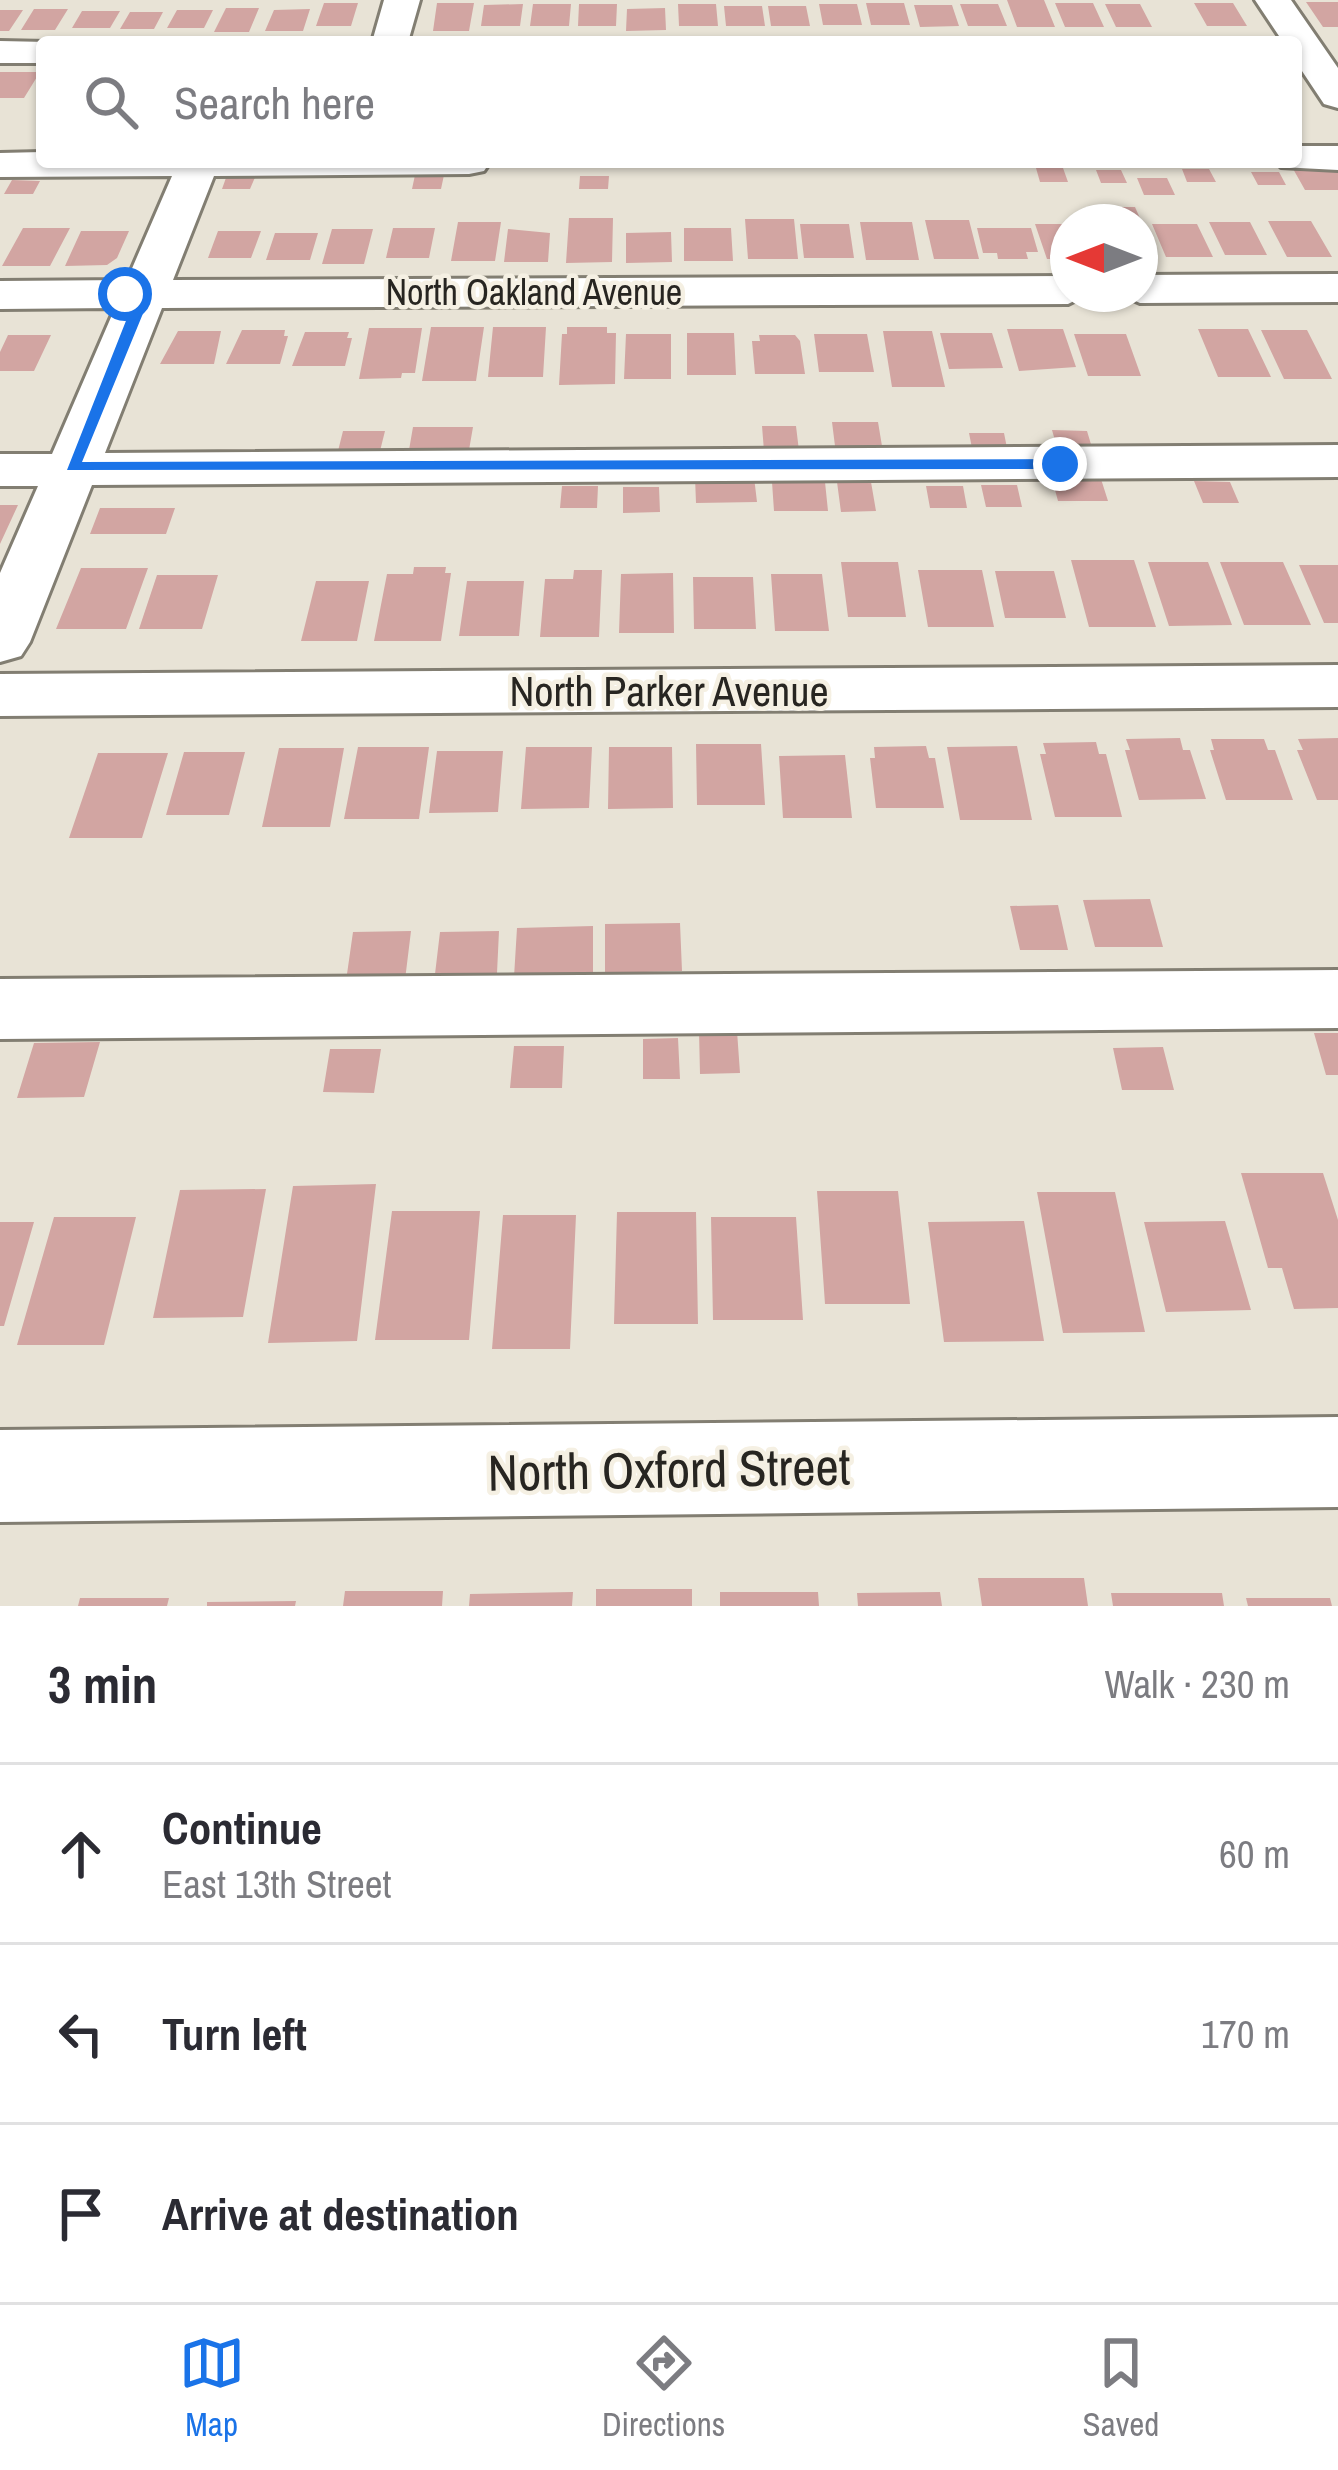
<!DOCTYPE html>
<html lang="en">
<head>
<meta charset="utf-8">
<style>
  :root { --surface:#fff; --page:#f7f7f7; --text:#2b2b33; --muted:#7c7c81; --line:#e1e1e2; --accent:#1a73e8 }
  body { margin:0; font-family:"Archivo Narrow",sans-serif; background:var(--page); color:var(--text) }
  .compass { position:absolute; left:1050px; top:204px; width:108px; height:108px; border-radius:50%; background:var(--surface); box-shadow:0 3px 9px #0004; rotate:270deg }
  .stop { position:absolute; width:36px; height:36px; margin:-27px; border:9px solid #1a73e8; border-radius:50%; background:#fff }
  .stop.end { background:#1a73e8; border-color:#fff; box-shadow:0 3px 12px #0008 }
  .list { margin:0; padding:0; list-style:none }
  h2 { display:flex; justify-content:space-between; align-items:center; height:156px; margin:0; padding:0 48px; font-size:51px }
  h2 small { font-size:39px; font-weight:400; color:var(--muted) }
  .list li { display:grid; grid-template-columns:78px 1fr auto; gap:36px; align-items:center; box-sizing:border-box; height:180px; padding:0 48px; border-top:3px solid var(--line) }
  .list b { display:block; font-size:45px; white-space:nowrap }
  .list p { margin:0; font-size:39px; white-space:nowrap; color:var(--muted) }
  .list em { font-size:39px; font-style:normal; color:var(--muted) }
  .icon { flex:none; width:66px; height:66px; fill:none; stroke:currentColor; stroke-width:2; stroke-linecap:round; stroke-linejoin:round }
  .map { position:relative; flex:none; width:1338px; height:1606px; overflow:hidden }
  .search { position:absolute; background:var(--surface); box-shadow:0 3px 9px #0004; left:36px; right:36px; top:36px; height:132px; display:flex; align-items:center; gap:30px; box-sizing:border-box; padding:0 42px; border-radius:12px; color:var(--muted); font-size:45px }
  .sheet { height:696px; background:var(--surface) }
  nav { display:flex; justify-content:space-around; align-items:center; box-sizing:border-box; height:168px; border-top:3px solid var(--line); background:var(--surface); font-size:33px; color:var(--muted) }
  nav a { display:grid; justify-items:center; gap:6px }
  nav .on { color:var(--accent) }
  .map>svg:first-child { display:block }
  .building { fill:#d2a5a2 }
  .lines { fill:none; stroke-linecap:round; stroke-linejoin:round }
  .minor-casing { stroke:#827e72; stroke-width:6 }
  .minor { fill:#fff; fill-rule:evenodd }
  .route { fill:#1a73e8 }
  .labels { text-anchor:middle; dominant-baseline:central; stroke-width:9; stroke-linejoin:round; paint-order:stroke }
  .far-street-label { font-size:36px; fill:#272521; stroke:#f5f0e3 }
  .street-label { font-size:42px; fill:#272521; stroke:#f5f0e3 }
  .near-street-label { font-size:51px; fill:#272521; stroke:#f5f0e3 }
</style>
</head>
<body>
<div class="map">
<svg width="1338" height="1606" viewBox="0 0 1338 1606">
  <rect width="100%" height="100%" fill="#e8e3d6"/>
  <path class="building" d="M1007 0H1044L1055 27H1017Z
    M1306 2H1338V27H1323Z
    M324 3H358L351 26H316Z
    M437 3H474L469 31H433Z
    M866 3H904L910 25H871Z
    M1055 3H1093L1104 27H1065Z
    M1194 3H1233L1247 26H1207Z
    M523 4 520 26H481L484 5Z
    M533 4H571L569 26H530Z
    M579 4H617L616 26H578Z
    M678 4H716L718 26H679Z
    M819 4H857L862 25H823Z
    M960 4H998L1007 26H968Z
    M1105 4H1140L1152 27H1116Z
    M914 5H952L959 26 920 27Z
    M724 6H762L765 26H726Z
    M768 6H806L810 26H771Z
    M226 8H259L249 32H214Z
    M665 8 666 30 626 31 627 9Z
    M34 9H68L55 30H21Z
    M310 9 303 31H265L274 10Z
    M0 10H23L9 31H0Z
    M177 10H213L204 28H167Z
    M82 11H120L110 28H72Z
    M130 12H163L154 29H120Z
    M0 72H40L24 98H0Z
    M1292 167H1338V190H1305Z
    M1036 168H1063L1068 182H1040Z
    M1182 169H1209L1216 182H1187Z
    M1096 170H1121L1127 183H1101Z
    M1251 172H1279L1286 185H1258Z
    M227 175H256L250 189H222Z
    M415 175H444L441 189H412Z
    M580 176H609L608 189H579Z
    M1137 178H1167L1175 195H1144Z
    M12 180 40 181 33 194H4Z
    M1086 207H1135L1149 239H1140V222H1092Z
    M569 218H613L612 262 566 263Z
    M745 219H794L798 259H748Z
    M925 220H969L979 259H934Z
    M1268 221H1311L1332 257H1287Z
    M458 222H501L495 261H451Z
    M860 222H912L919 260H866Z
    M1209 222H1250L1267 255H1225Z
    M800 224H849L854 258H804Z
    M1035 224H1068V259H1047Z
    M1152 224H1197L1213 257H1166Z
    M23 228H70L50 266H2Z
    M393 228H435L429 258H386Z
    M684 228H731L733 261H684Z
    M977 228H1031L1038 252H1026L1028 259H998L997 253H983Z
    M332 229H373L364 264H322Z
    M508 229 550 233 548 262H504Z
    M81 231H129L117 258 107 265 65 266Z
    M218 231H261L251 258H208Z
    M671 232 672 262 626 263V233Z
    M275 233H318L310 260H266Z
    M431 327H484L476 381H422Z
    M493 327H546L543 377H488Z
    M567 327H607V333H616L615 384 559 385 562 334H567Z
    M369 328H422L415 373H402L401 378 359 379Z
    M1007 329H1063L1076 367 1019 371Z
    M1198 329H1248L1271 377H1218Z
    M242 330H285L284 336H288L280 364H226Z
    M1261 330H1307L1332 379H1284Z
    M178 331H221L214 364H160Z
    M883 331H932L945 387H892Z
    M305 332H349L347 338H352L345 366H292Z
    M687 333H734L736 375H687Z
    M940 333H992L1003 368 949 369Z
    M626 334H671V379H624Z
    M814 334H867L874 372H819Z
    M1074 334H1126L1141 376H1088Z
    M8 335H51L34 371H0V352Z
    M759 335H795L800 341 805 374H755L752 341H760Z
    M832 422H878L882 446H835Z
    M762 426H796L799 451H764Z
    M413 427H473L469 450H409Z
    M1052 430 1087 431 1093 451H1058Z
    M343 431H385L380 451H338Z
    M969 433H1004L1008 453H973Z
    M695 477H754L757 502 696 503Z
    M1052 479H1101L1108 501H1058Z
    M1194 481 1230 482 1239 503H1203Z
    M772 482H825L828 511H774Z
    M837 482H871L876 511 841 512Z
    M981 485H1017L1022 507H986Z
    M562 486H598L597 508H560Z
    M926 486H963L967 508H930Z
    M623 487H659L660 512 623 513Z
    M0 505H18L0 544Z
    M100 508H175L166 534H90Z
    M1071 560H1134L1156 627H1089Z
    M841 562H898L906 617H848Z
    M1148 562H1208L1232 625 1169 626Z
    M1220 562H1283L1311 625H1244Z
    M1299 565H1338V623H1324Z
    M414 567H446L445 573H451L441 641H374L387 574H413Z
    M81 568H148L126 629H56Z
    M574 570H602L599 637H540L545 579H573Z
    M918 570H982L994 627H928Z
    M995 571H1054L1066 618H1005Z
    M673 573 674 633H619L621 574Z
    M771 574H822L829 631H775Z
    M157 575H218L202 629H139Z
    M693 577H753L756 629H694Z
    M316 581H369L357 641H301Z
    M467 581H524L519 636H459Z
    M1180 738 1183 750H1190L1206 799 1139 800 1125 750H1130L1126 739Z
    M1338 738V800H1317L1297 750H1303L1298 739Z
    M1211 739H1264L1268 750H1275L1293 800H1226L1210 750H1214Z
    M1096 742 1099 754H1106L1122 817H1055L1040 754H1046L1043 743Z
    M696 744H761L765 805H697Z
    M926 746 929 758H935L944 808H876L870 758H875L874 747Z
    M1017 746 1032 820H960L947 747Z
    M358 747H429L419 819H344Z
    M526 747H592L589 808 521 809Z
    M609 747H672L673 808 608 809Z
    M279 748H344L330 827H262Z
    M437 751H503L498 812 429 813Z
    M184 752H245L229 815H166Z
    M98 753H168L142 838H69Z
    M845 755 852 818H783L779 756Z
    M1150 899 1163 947H1095L1083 900Z
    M1058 905 1068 950H1020L1010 906Z
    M680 923 682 971 605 973V924Z
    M593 926V975L514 977 517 928Z
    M411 931 405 980 346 981 353 932Z
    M499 931 497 973 435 974 440 932Z
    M699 1031H737L740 1073 700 1074Z
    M1314 1033H1338V1075H1326Z
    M678 1038 680 1079H643V1039Z
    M100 1042 84 1097 17 1098 34 1043Z
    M514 1046H564L562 1088H510Z
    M1163 1047 1174 1090H1122L1113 1048Z
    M330 1049H381L374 1093 323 1092Z
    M1241 1173H1323L1338 1220V1308L1294 1309 1282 1268H1268Z
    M376 1184 357 1341 268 1343 293 1186Z
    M266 1189 243 1317 153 1318 180 1190Z
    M817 1191H898L910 1304H825Z
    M1037 1192H1115L1145 1332 1063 1333Z
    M392 1211H480L469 1340H375Z
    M617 1212H696L698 1324H614Z
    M503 1215H576L570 1349H492Z
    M54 1217H136L104 1345H17Z
    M711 1217H796L803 1320H713Z
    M1024 1221 1044 1341 944 1342 928 1222Z
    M1225 1221 1251 1310 1166 1312 1144 1222Z
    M0 1222H34L4 1326H0Z
    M978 1578H1084L1088 1606H982Z
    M596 1589H692V1606H596Z
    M345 1591H443L442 1606H343Z
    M573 1592 572 1606H469L470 1594Z
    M720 1592H818L819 1606H720Z
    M940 1592 942 1606H858L857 1593Z
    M1111 1593H1222L1224 1606H1113Z
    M80 1598H169L167 1606H78Z
    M1246 1598H1330L1332 1606H1248Z
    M296 1601 295 1606H207V1602Z"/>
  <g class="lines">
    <g class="minor-casing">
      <path id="minor" d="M384 0H420L408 42H372Z
        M1255 0H1291L1338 68V108L1324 104 1296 62V42H1283Z
        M0 41 47 42H42V63H0Z
        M1296 146H1338V170L1281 167 1278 162H1296Z
        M42 152V162H490L484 171 469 174 214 176 173 280 1068 276V294H1088L1068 304 162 308 105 453 1338 445V477L92 485 30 642 21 656 0 662V573L38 486H0V454H52L115 308 0 309V281L127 280 172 176 0 177V153Z
        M1338 274V302L1140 303 1120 294H1140V275Z
        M1338 665V707L0 716V674Z
        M1338 970V1028L0 1039V979Z
        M1338 1417V1507L0 1522V1430Z"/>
    </g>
    <use href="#minor" class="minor"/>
  </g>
  <path class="route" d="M144 290 151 294 82 462 1060 459 1068 464 1060 469 67 470 135 298 118 294Z"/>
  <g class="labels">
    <g class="far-street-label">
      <text x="534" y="292">North Oakland Avenue</text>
    </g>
    <g class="street-label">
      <text x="669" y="691">North Parker Avenue</text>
    </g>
    <g class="near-street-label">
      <text transform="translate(669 1469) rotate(-1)">North Oxford Street</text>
    </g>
  </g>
</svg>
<svg class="compass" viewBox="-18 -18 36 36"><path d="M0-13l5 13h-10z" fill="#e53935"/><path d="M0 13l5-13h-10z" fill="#7c7c81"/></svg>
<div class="stop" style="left:125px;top:294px"></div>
<div class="stop end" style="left:1060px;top:464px"></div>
<div class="search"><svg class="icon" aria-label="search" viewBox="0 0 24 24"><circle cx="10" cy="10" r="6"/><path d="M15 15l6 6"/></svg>Search here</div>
</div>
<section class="sheet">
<h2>3 min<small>Walk · 230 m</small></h2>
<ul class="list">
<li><svg class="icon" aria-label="ahead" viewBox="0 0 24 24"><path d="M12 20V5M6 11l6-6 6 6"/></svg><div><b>Continue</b><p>East 13th Street</p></div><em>60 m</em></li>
<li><svg class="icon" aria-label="left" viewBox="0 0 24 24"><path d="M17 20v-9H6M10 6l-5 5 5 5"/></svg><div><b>Turn left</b></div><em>170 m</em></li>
<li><svg class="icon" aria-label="arrive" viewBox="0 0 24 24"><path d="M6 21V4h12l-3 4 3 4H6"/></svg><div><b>Arrive at destination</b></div></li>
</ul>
</section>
<nav>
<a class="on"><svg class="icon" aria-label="map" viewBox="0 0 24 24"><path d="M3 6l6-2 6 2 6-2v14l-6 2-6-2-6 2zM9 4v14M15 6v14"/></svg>Map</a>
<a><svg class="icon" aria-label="directions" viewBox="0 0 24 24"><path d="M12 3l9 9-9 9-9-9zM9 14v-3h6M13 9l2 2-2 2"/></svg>Directions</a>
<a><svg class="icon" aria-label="saved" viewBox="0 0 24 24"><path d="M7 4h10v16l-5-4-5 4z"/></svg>Saved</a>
</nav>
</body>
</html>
